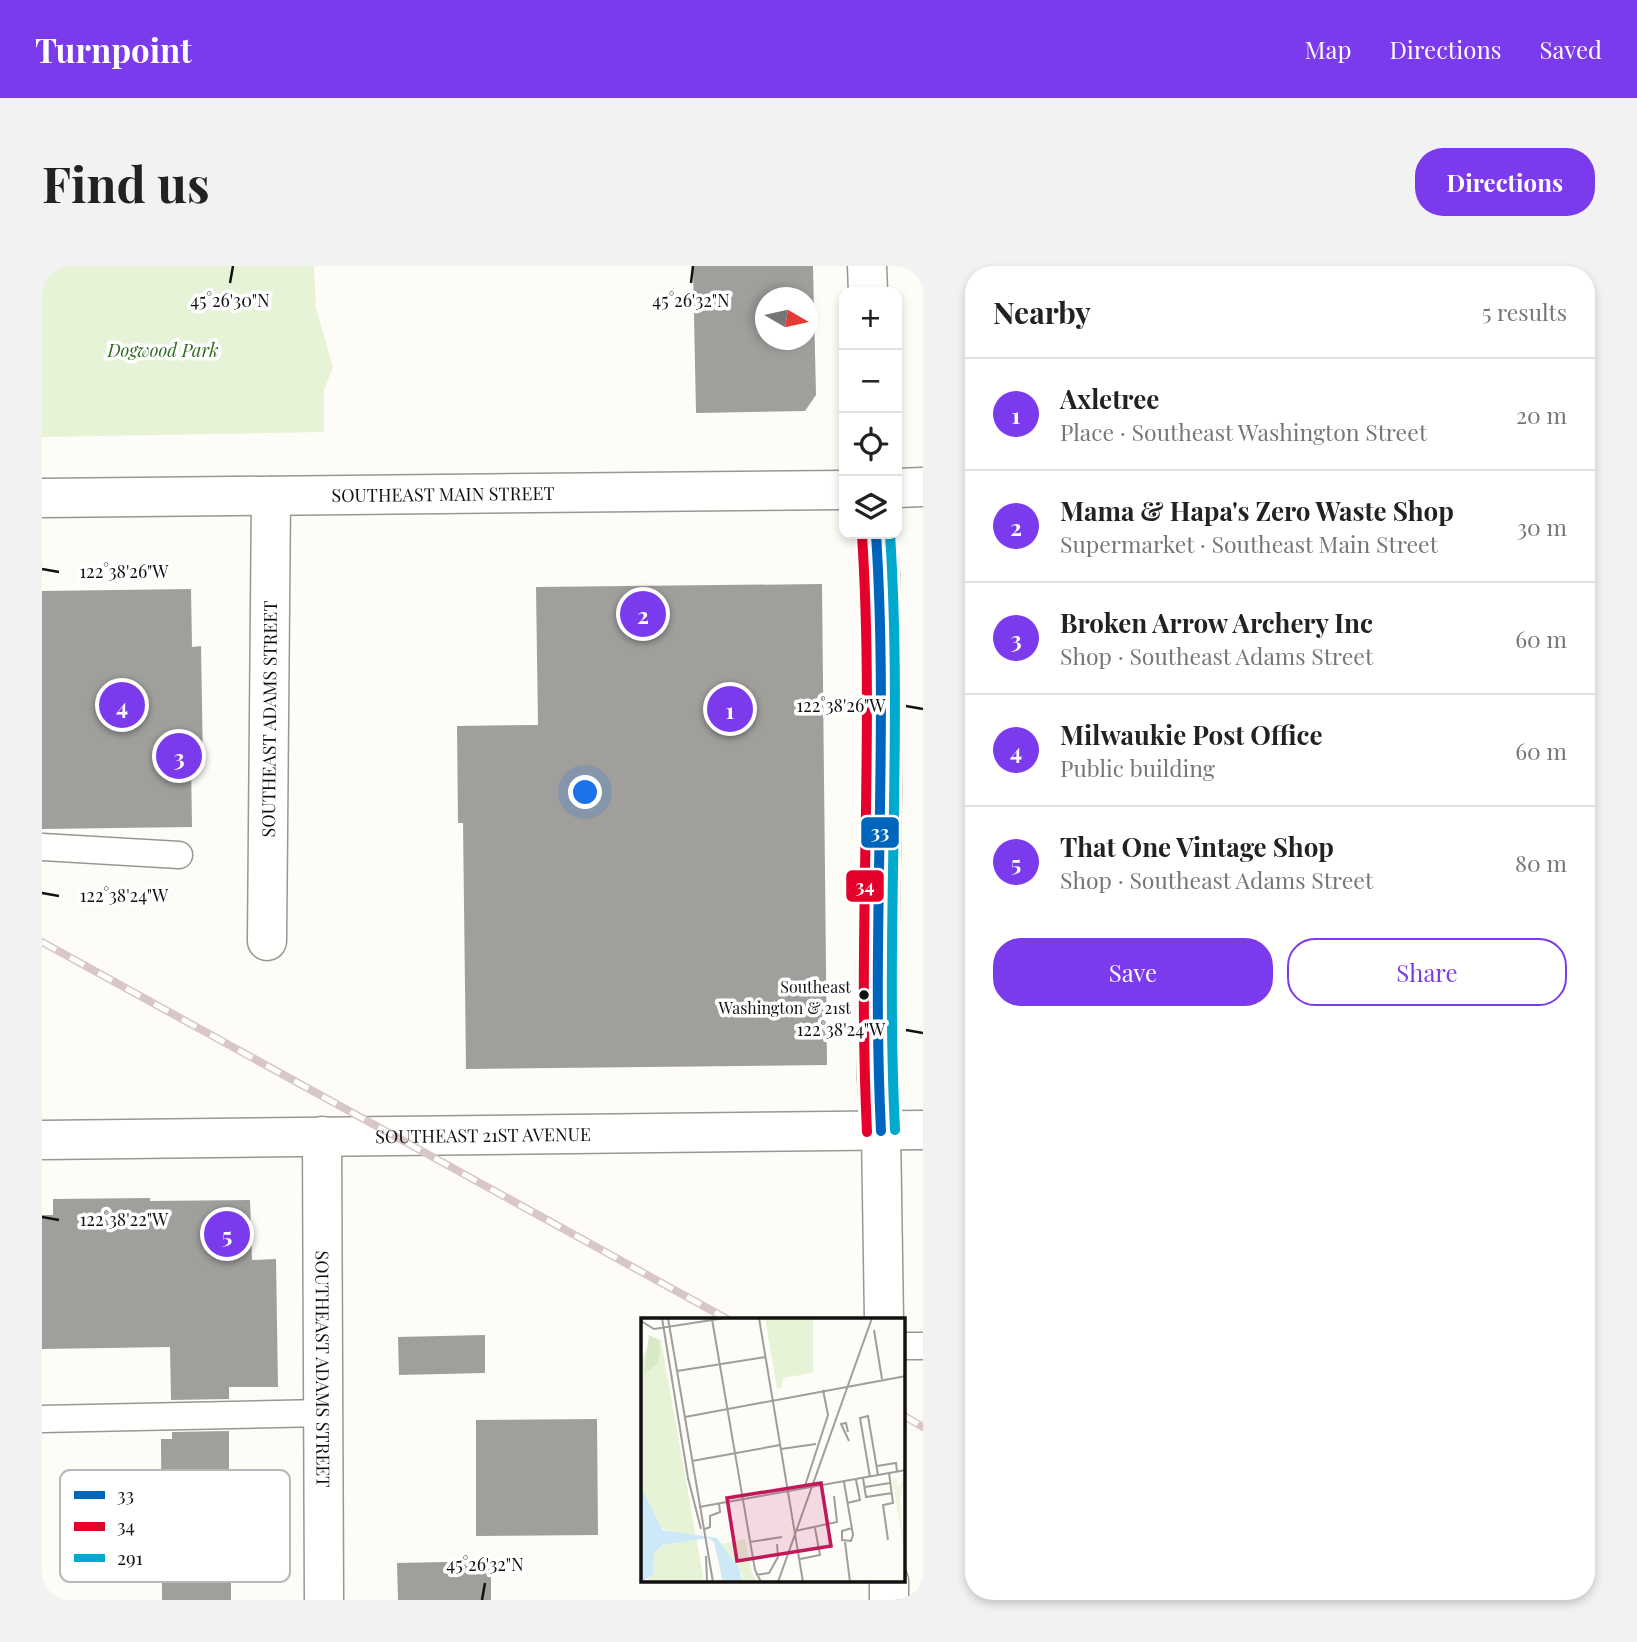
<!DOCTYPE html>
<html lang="en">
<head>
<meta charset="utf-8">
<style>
  :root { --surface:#fff; --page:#f2f2f2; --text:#222; --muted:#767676; --line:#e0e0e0; --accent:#7c3aed }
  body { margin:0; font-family:"Playfair Display",serif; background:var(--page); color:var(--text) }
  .controls { position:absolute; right:21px; top:21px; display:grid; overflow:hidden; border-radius:14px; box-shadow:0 4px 10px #0003 }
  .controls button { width:63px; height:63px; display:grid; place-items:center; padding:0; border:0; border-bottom:2px solid var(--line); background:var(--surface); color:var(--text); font:35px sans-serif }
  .compass { position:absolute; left:713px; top:21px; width:63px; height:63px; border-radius:50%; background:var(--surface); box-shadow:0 4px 10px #0003; rotate:99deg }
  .you { position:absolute; left:544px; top:527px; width:24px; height:24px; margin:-18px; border:5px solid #fff; border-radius:50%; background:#1a73e8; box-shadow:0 0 0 10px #1a73e833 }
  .badge { display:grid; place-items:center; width:46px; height:46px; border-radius:50%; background:var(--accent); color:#fff; font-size:23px; font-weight:700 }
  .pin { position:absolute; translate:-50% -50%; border:4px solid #fff; box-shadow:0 2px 7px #0006 }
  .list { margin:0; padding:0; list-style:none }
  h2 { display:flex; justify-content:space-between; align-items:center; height:91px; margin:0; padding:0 28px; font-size:30px }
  h2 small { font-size:23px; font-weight:400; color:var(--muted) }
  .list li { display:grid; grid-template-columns:46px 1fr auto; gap:21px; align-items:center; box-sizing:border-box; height:112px; padding:0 28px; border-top:2px solid var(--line) }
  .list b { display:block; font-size:26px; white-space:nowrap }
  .list p { margin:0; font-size:23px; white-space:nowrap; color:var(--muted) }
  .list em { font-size:23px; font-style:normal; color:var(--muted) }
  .actions { display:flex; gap:14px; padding:21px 28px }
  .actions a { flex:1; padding:16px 0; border:2px solid var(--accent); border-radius:28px; text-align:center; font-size:24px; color:var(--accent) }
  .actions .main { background:var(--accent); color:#fff }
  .icon { flex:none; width:38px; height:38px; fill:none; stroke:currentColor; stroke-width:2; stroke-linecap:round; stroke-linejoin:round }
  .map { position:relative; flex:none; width:881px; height:1334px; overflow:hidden; border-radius:28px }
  header { display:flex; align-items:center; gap:42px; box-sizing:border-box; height:98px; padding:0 35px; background:var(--accent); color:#fff }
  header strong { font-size:33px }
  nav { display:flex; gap:38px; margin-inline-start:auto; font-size:24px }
  .intro { display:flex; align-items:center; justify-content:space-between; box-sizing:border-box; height:168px; padding:0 42px }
  h1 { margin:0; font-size:49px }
  .button { padding:18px 32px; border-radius:28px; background:var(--accent); color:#fff; font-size:24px; font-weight:700 }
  main { display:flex; gap:42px; padding:0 42px }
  aside { flex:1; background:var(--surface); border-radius:28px; box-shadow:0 4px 10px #0003 }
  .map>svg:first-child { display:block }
  .green { fill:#e7f3d7 }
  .building { fill:#a19f9c; fill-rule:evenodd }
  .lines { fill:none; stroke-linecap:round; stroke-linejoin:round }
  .service-casing { stroke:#979795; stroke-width:29 }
  .pedestrian-casing { stroke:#979795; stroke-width:41 }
  .minor-casing { stroke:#979795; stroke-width:41 }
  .tertiary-casing { stroke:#979795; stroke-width:41 }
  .service { stroke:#fffffe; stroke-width:26 }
  .pedestrian { stroke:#fffffe; stroke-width:38 }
  .minor { stroke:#fffffe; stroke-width:38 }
  .tertiary { stroke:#fffffe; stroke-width:38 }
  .rail-casing { stroke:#d9c6c7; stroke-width:8 }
  .rail { stroke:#fff; stroke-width:5; stroke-dasharray:16; stroke-linecap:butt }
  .bus-1-casing { stroke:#fff; stroke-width:16 }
  .bus-2-casing { stroke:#fff; stroke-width:16 }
  .bus-3-casing { stroke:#fff; stroke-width:16 }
  .bus-1 { stroke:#0065bd; stroke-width:10 }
  .bus-2 { stroke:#e4002b; stroke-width:10 }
  .bus-3 { stroke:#00a9ce; stroke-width:10 }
  .ticks { fill:none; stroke:#111; stroke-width:2.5 }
  .bus-dot { fill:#111; stroke:#fff; stroke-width:2.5 }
  .labels { text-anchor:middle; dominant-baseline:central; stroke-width:7; stroke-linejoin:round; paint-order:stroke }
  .bus-label { font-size:16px; fill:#111; stroke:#fff; text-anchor:end }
  .park-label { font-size:18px; font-style:italic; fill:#2f6b1f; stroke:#fff }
  .street-label { font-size:18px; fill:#111; stroke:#fff }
  .inset-road { fill:none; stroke:#9f9e9b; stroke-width:2 }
  .view { fill:#c2185b; fill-opacity:0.15; stroke:#c2185b; stroke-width:3.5 }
  .inset-edge { fill:none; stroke:#111; stroke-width:3.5 }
  .key { fill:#fff; stroke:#b8b8b8; stroke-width:2 }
  .key-label { font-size:19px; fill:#111 }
  .ticks-label { font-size:18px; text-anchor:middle; fill:#111; stroke:#fff; stroke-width:7; stroke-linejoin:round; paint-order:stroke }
  .line-badge { stroke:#fff; stroke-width:2.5 }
  .badge-label { font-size:19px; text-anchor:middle; font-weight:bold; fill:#fff }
</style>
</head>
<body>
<header>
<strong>Turnpoint</strong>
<nav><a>Map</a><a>Directions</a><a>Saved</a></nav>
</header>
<div class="intro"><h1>Find us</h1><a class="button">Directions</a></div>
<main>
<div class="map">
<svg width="881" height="1334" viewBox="0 0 881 1334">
  <rect width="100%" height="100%" fill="#fdfcf7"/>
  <path class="green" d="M0 0H272L274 42 291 101 282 124V166L0 171Z"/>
  <path class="building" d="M651 0H771L774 129 763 145 654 147ZM724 32H766V74H724Z
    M780 318 785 799 424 803 421 557H416L415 460 496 459 494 321Z
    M149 323 150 381 159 380 161 498H149L150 561 0 563V325Z
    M108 932V935L208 934 210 994 234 993 236 1121H187V1133L129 1134 128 1081 0 1083V949H11V933Z
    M443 1069V1107L357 1109 356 1071Z
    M555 1153 556 1269 434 1270V1154Z
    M187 1165V1239H217L218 1315H189V1334H120L119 1173H130V1166Z
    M449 1295V1334H356L355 1297Z"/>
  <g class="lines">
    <g class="service-casing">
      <path id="service" d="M0 581 137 589
        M862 1080H881
        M0 1153 280 1147"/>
    </g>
    <g class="pedestrian-casing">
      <g id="pedestrian">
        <path id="s1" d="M225 675 229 230"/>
      </g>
    </g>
    <g class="minor-casing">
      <g id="minor">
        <path id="s2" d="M280 870 282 1334"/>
      </g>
    </g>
    <g class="tertiary-casing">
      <g id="tertiary">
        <path d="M825 0 826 26"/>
        <path d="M855 222 881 221"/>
        <path id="s3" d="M0 232 802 224"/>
        <path d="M834 268 838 308 840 521 835 812 839 865 842 1054"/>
        <path id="s4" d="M0 874 881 864"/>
        <path d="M847 1315V1334"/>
      </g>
    </g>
    <use href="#service" class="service"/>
    <use href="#pedestrian" class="pedestrian"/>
    <use href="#minor" class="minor"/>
    <use href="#tertiary" class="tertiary"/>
    <g class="rail-casing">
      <path id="rail" d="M0 676 687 1054
        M862 1150 881 1161"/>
    </g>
    <use href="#rail" class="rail"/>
    <g class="bus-1-casing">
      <path id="bus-1" d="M834 268C847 467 829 666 839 865"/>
    </g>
    <g class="bus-2-casing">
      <path id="bus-2" d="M820 269C833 468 815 667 825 866"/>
    </g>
    <g class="bus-3-casing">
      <path id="bus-3" d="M848 268C861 467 843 665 853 864"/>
    </g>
    <use href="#bus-1" class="bus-1"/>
    <use href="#bus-2" class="bus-2"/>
    <use href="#bus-3" class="bus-3"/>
  </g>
  <path class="ticks" d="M188 17 191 0M649 17 651 0M0 303 17 306M864 440 881 443M0 627 17 630M864 764 881 767M0 951 17 954M440 1334 443 1317"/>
  <circle class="bus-dot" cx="822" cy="729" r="6"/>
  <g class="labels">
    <g class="bus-label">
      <text x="809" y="720">Southeast<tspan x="809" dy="21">Washington &amp; 21st</tspan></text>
    </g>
    <g class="park-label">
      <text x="121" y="84">Dogwood Park</text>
    </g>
    <g class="street-label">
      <text stroke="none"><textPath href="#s3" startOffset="401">SOUTHEAST MAIN STREET</textPath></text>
      <text stroke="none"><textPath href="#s1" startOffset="222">SOUTHEAST ADAMS STREET</textPath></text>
      <text stroke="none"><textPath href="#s4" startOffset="441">SOUTHEAST 21ST AVENUE</textPath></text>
      <text stroke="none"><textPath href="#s2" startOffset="233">SOUTHEAST ADAMS STREET</textPath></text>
    </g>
  </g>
  <g transform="translate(599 1052)">
    <rect width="264" height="264" fill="#fdfcf7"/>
    <path d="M124 0H172V55L142 60 141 70 136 71ZM12 20 20 22 63 264H4L12 257 13 235 27 224 35 226 49 218 19 210 0 168V41ZM104 221 111 255 116 264H96L102 258 81 226Z" fill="#e7f3d7"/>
    <path d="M8 17 18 22 19 32 16 46 3 56Z" fill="#d8eac5"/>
    <path d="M256 161 257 169 264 161 259 181 263 233 251 162Z" fill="#f0f6e1"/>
    <path d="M0 168 21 212 76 220 98 250 101 262 82 264 73 224 67 220 22 227 13 235 12 257 0 264Z" fill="#cde8f7"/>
    <path class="inset-road" d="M21 0 47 160 60 211M27 0 72 264M118 0 162 264M71 1 114 252 120 264M0 3 13 11 84 0M233 12 241 61M36 53 125 39M44 99 265 58M207 114 205 105 200 106 208 123M140 131 175 126M51 143 139 127M236 148 255 145 256 154M229 159 219 100 227 98 237 157M222 160 225 179 251 175M203 164 212 217 210 223 201 222V213L211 210M224 169 249 165M163 171 187 97 182 72M206 185 219 182 215 162M58 189 265 152M64 211 69 209V198L79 194 78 185M154 213 196 204 193 178M247 222 242 187 252 185 248 155M109 224 141 219M204 224 209 264M65 238 66 264M159 241 179 237 174 210M115 257 128 255 137 239 136 226M137 264 231 0"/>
    <path class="view" d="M180 165 190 228 96 243 86 180Z"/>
    <rect width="264" height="264" class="inset-edge"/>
  </g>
  <rect x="18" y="1204" width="230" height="112" rx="10" class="key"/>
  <rect x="32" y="1225" width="31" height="8" fill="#0065bd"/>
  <rect x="32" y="1256" width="31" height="9" fill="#e4002b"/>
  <rect x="32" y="1288" width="31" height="8" fill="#00a9ce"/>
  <g class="key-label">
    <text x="75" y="1236">33</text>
    <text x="75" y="1267">34</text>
    <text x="75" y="1299">291</text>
  </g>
  <g class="ticks-label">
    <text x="188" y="41">45°26'30"N</text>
    <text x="649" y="41">45°26'32"N</text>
    <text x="82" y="312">122°38'26"W</text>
    <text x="799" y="446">122°38'26"W</text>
    <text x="82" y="636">122°38'24"W</text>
    <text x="799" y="770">122°38'24"W</text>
    <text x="82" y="960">122°38'22"W</text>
    <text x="443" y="1305">45°26'32"N</text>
  </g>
  <g class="line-badge">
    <rect x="818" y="550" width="40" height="33" rx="7" fill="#0065bd"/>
    <rect x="803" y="603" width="40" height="34" rx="7" fill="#e4002b"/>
  </g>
  <g class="badge-label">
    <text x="838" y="573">33</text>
    <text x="823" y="627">34</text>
  </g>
</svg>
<div class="controls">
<button>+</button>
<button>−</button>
<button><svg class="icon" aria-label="locate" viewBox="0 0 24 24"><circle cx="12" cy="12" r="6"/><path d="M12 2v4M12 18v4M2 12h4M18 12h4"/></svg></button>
<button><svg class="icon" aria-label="layers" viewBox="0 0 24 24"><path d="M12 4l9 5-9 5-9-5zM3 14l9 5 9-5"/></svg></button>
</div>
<svg class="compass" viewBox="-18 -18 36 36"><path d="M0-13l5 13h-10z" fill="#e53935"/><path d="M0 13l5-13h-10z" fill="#767676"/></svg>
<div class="you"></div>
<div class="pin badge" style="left:688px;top:443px">1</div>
<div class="pin badge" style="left:601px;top:348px">2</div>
<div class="pin badge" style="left:137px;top:490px">3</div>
<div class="pin badge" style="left:80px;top:439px">4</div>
<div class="pin badge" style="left:185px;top:968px">5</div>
</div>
<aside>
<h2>Nearby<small>5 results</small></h2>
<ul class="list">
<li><span class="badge">1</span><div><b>Axletree</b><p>Place · Southeast Washington Street</p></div><em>20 m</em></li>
<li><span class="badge">2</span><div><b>Mama &amp; Hapa's Zero Waste Shop</b><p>Supermarket · Southeast Main Street</p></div><em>30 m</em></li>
<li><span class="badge">3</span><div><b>Broken Arrow Archery Inc</b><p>Shop · Southeast Adams Street</p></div><em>60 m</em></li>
<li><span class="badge">4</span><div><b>Milwaukie Post Office</b><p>Public building</p></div><em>60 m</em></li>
<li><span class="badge">5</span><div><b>That One Vintage Shop</b><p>Shop · Southeast Adams Street</p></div><em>80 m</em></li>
</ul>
<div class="actions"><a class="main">Save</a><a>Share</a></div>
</aside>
</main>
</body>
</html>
